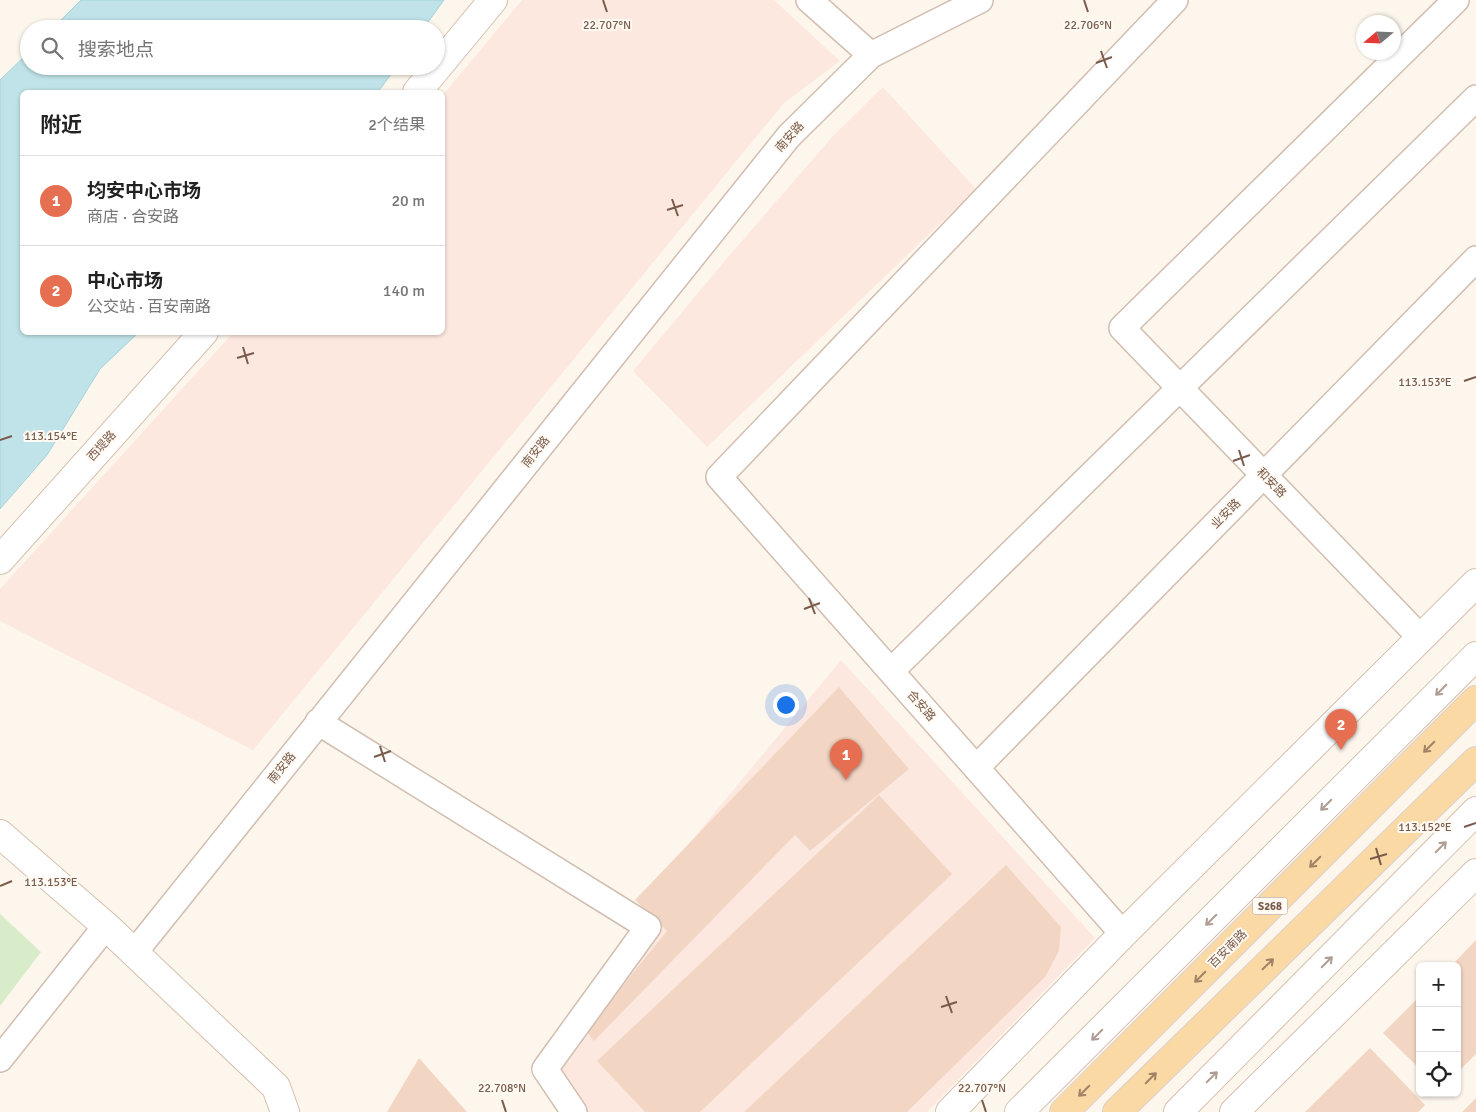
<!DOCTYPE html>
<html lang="zh">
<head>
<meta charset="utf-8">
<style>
  :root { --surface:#fff; --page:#f2f2f2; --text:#222; --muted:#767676; --line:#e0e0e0; --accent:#e76f51 }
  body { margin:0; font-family:Signika,"Noto Sans SC",sans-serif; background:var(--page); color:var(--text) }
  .controls { position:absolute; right:15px; bottom:15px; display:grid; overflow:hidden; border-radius:8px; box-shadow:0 1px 4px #0004 }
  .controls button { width:45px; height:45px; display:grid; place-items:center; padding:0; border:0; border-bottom:1px solid var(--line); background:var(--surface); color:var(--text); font:25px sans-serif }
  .compass { position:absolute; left:1356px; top:15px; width:45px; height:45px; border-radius:50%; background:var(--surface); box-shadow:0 1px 4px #0004; rotate:251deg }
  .you { position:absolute; left:785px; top:704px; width:18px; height:18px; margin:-12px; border:4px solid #fff; border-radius:50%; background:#1a73e8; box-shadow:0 0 0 8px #1a73e833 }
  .badge { display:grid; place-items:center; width:32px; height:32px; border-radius:50%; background:var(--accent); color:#fff; font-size:16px; font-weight:700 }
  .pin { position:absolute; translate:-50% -41px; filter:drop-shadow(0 1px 2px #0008) }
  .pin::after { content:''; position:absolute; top:26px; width:18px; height:15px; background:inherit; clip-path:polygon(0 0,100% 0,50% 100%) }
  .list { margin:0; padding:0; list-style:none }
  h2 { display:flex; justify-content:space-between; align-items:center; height:65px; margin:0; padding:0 20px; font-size:21px }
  h2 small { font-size:16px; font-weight:400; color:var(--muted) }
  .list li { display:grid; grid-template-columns:32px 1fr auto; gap:15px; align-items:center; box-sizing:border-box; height:90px; padding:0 20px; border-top:1px solid var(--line) }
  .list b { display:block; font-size:19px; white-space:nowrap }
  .list p { margin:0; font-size:16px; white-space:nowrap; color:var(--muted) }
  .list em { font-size:16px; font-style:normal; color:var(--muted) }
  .icon { flex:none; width:28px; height:28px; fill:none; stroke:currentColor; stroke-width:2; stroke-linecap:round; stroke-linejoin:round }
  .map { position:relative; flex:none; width:1476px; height:1112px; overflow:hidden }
  .search { position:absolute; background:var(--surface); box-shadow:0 1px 4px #0004; left:20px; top:20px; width:425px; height:55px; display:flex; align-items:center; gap:12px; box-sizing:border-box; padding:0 18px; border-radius:28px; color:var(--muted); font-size:19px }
  .panel { position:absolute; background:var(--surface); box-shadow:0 1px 4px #0004; left:20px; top:90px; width:425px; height:245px; border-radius:8px }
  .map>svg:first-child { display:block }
  .commercial { fill:#fde8e0 }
  .green { fill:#d8ecc9 }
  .water { fill:#bfe3e8; stroke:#a5d3da }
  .building { fill:#f3d5c3 }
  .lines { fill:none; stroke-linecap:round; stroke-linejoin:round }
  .street-casing { stroke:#d1beb0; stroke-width:28 }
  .secondary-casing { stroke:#d6c0b0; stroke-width:30 }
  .primary-casing { stroke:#dad1cd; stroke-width:30 }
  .street { stroke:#fff; stroke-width:25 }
  .secondary { stroke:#fff; stroke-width:28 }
  .primary { stroke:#fbd9a5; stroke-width:28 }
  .oneway { stroke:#af9d94 }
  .oneway2 { stroke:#a18267 }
  .ticks { fill:none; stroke:#7a5c4d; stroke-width:2 }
  .labels { text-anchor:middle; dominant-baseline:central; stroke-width:4; stroke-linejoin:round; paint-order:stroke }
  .shield { fill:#fffaf3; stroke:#a28b7f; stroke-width:1 }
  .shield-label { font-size:11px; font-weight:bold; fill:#7a5c4d }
  .street-label { font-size:12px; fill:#7a5c4d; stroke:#fffaf3 }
  .ticks-label { font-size:12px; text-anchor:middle; fill:#7a5c4d; stroke:#fffaf3; stroke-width:4; stroke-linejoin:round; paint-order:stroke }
</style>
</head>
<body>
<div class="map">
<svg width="1476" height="1112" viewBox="0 0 1476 1112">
  <rect width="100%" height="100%" fill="#fdf6ec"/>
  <path class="commercial" d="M522 0H774L840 61 784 103 253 750 0 621V589L233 333 442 332 443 95Z
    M883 87 976 189 707 447 633 371 728 257 834 135Z
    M841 660 1095 938 927 1112H586L553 1068 660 927 643 899Z"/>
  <path class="green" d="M0 914 41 952 0 1006Z"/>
  <path class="water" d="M81 0H444L423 29H52Z
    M29 52V66H397L378 92H22V332L138 333 100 369 47 455 0 509V80Z"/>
  <path class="building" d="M839 687 909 769 810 851 795 835 594 1041 586 1031 667 931 635 900Z
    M879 795 952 874 700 1112H645L597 1061Z
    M1006 865 1061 927 1059 951 1045 977 907 1112H744Z
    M1476 940V1054L1457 1073V966H1451Z
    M1420 996V1069L1383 1033Z
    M1370 1048 1425 1105 1418 1112H1305Z
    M419 1058 467 1112H387Z
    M1476 1098V1112H1462Z"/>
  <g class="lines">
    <g class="street-casing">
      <path id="street" d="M809 0 871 55
        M1421 638 1122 328 1456 0
        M891 671 1476 98
        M318 722 648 927 545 1069 574 1112
        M976 768 1476 259
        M1123 934 719 477 1175 0
        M134 953 789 136 871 55 980 0
        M0 1059 106 926"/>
    </g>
    <g class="secondary-casing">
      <path id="secondary" d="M417 92 493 0
        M0 560 204 332
        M0 834 106 926 276 1087 285 1112
        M950 1112 1123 934 1476 583
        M1019 1112 1476 656
        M1178 1112 1476 811
        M1234 1112 1476 873"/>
    </g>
    <g class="primary-casing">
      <path id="primary" d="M1064 1112 1476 700
        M1117 1112 1476 761"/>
    </g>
    <use href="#street" class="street"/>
    <use href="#secondary" class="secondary"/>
    <use href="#primary" class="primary"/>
  </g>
  <defs><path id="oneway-shaft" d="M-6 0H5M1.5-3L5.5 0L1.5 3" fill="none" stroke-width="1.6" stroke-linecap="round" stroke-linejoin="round" transform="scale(1.25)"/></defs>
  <g class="oneway">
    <use href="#oneway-shaft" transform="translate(1441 690) rotate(135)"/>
    <use href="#oneway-shaft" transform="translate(1326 805) rotate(135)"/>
    <use href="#oneway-shaft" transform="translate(1441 847) rotate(-45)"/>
    <use href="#oneway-shaft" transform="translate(1211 920) rotate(135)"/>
    <use href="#oneway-shaft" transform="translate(1327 962) rotate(-45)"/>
    <use href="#oneway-shaft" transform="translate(1097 1035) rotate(135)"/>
    <use href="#oneway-shaft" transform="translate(1212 1077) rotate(-45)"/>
  </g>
  <g class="oneway2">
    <use href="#oneway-shaft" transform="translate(1429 747) rotate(135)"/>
    <use href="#oneway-shaft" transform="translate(1315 862) rotate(135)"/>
    <use href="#oneway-shaft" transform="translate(1268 964) rotate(-44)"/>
    <use href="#oneway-shaft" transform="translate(1200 977) rotate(135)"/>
    <use href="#oneway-shaft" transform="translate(1151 1078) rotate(-45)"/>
    <use href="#oneway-shaft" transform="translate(1084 1091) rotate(135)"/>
  </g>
  <path class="ticks" d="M603 0 607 12M1084 0 1088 12M1101 51 1107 68M1096 63 1112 57M672 199 678 216M667 210 683 205M243 347 248 364M237 358 254 353M1464 381 1476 377M0 440 12 436M1239 450 1244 466M1233 461 1250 455M809 598 815 614M804 609 820 603M380 746 385 762M374 757 391 751M1464 827 1476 823M1376 848 1381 865M1370 859 1387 854M0 886 12 881M946 996 952 1013M941 1007 957 1002M502 1100 506 1112M982 1100 986 1112"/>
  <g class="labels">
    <rect class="shield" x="1252.5" y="897.5" width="35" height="17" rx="4"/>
    <g class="shield-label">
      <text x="1270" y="906">S268</text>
    </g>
    <g class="street-label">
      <text transform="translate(790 137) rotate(-48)">南安路</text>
      <text transform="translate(102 446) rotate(-48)">西堤路</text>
      <text transform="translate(536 452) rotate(-51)">南安路</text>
      <text transform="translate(1271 483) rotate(46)">和安路</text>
      <text transform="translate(1226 514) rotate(-45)">业安路</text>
      <text transform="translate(921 706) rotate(49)">合安路</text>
      <text transform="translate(282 768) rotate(-51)">南安路</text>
      <text transform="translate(1228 949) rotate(-45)">百安南路</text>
    </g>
  </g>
  <g class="ticks-label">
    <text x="607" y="29">22.707°N</text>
    <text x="1088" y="29">22.706°N</text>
    <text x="1425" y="386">113.153°E</text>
    <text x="51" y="440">113.154°E</text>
    <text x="1425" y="831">113.152°E</text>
    <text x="51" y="886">113.153°E</text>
    <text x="502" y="1092">22.708°N</text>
    <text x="982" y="1092">22.707°N</text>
  </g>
</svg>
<div class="controls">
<button>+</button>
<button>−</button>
<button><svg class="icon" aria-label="locate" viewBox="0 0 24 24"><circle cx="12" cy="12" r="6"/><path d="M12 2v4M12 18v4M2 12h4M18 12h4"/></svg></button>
</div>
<svg class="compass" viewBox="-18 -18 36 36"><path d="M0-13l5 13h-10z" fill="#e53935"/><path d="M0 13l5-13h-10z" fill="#767676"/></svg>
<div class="you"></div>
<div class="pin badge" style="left:846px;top:780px">1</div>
<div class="pin badge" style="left:1341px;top:750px">2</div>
<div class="search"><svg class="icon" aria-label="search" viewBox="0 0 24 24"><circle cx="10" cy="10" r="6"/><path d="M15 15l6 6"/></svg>搜索地点</div>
<section class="panel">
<h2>附近<small>2个结果</small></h2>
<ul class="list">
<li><span class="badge">1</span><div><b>均安中心市场</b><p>商店 · 合安路</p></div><em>20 m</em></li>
<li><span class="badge">2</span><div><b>中心市场</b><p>公交站 · 百安南路</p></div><em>140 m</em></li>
</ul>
</section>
</div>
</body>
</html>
